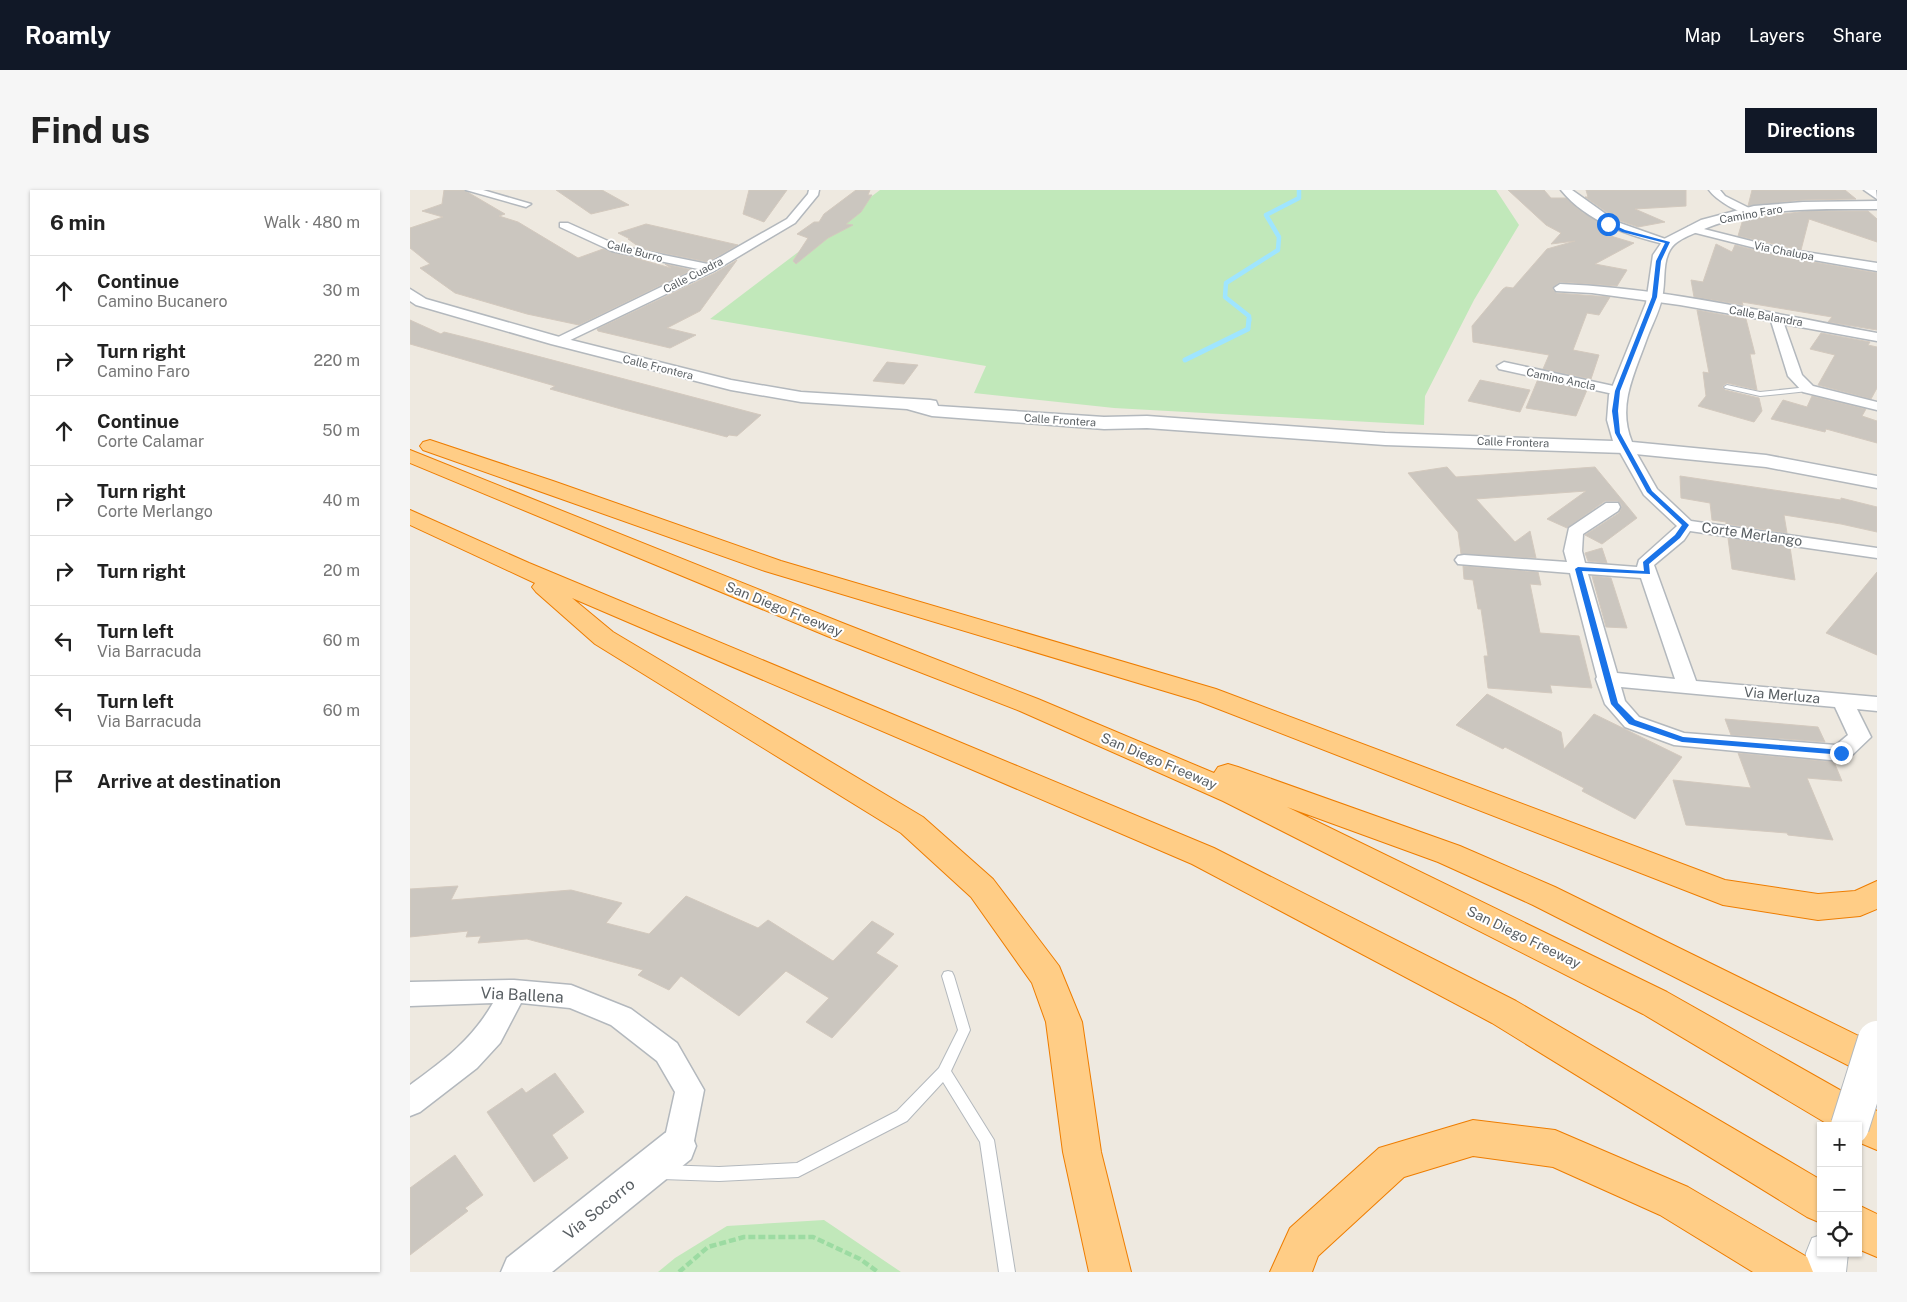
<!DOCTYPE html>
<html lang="en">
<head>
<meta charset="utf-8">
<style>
  :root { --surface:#fff; --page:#f6f6f6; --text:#222; --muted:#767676; --line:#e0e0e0; --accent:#111827 }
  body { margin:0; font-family:"Public Sans",sans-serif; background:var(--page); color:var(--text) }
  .controls { position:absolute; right:15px; bottom:15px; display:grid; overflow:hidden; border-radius:0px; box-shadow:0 1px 4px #0004 }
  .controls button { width:45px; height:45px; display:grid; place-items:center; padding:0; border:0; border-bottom:1px solid var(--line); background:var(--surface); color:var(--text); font:25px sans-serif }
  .stop { position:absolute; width:15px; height:15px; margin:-11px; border:4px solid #1a73e8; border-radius:50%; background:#fff }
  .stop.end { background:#1a73e8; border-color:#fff; box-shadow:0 1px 5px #0008 }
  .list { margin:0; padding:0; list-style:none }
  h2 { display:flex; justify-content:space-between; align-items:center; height:65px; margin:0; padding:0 20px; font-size:21px }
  h2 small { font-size:16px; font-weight:400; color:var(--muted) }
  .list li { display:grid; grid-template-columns:32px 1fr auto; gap:15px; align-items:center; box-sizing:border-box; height:70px; padding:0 20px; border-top:1px solid var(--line) }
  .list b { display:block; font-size:19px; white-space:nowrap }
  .list p { margin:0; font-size:16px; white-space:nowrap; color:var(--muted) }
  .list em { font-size:16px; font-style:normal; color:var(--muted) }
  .icon { flex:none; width:28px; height:28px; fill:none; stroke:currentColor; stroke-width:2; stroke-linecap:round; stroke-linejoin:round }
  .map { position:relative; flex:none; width:1467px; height:1082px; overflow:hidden; border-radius:0px }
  header { display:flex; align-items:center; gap:30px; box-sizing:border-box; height:70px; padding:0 25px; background:var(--accent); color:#fff }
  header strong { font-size:24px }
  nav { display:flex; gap:28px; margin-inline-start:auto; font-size:18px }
  .intro { display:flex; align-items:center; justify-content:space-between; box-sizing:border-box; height:120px; padding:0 30px }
  h1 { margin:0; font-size:35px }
  .button { padding:12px 22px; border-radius:0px; background:var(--accent); color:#fff; font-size:18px; font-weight:700 }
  main { display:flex; gap:30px; padding:0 30px }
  aside { flex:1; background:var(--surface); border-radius:0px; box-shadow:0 1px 4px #0004 }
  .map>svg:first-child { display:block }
  .green { fill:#c1e8ba }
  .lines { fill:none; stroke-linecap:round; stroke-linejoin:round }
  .stream-far1 { stroke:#9fe5ff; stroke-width:4.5 }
  .stream { stroke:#9fe5ff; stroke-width:5 }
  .building { fill:#cbc6bf; stroke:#d3c9be }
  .service-casing { stroke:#b3b8bd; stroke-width:2 }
  .minor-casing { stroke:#b3b8bd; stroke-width:3 }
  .tertiary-casing { stroke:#b3b8bd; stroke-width:3 }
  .secondary-casing { stroke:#b2b8bd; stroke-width:2 }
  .motorway-casing { stroke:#ee7d00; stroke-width:2 }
  .path { stroke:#9cdba2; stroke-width:4.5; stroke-dasharray:7 3; stroke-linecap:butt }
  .service { fill:#fff; fill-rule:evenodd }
  .minor { fill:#fff; fill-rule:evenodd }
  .tertiary { fill:#fff; fill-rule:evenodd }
  .secondary { fill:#fff; fill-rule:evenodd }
  .motorway { fill:#ffcd86; fill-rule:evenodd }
  .secondary-bridge-casing { stroke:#b2b8bd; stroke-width:40; stroke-linecap:butt }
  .secondary-bridge { stroke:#fff; stroke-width:38 }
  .route { fill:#1a73e8 }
  .labels { text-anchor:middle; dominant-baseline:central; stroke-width:4; stroke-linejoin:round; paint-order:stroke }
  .far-street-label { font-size:11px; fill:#595f63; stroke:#fff }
  .street-label { font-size:14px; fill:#595f63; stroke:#fff }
  .near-street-label { font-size:16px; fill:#595f63; stroke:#fff }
</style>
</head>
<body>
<header>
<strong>Roamly</strong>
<nav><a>Map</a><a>Layers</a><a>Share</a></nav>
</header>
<div class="intro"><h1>Find us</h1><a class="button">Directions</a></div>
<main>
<aside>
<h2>6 min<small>Walk · 480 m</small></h2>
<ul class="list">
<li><svg class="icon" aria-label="ahead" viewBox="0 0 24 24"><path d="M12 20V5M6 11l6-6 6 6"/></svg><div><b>Continue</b><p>Camino Bucanero</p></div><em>30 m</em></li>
<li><svg class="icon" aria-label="right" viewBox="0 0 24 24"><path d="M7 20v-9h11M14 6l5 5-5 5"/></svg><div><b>Turn right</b><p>Camino Faro</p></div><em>220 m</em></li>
<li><svg class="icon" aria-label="ahead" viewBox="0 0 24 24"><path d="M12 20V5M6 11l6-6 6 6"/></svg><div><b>Continue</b><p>Corte Calamar</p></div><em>50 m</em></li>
<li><svg class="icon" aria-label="right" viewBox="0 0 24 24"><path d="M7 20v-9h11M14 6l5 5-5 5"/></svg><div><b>Turn right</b><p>Corte Merlango</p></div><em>40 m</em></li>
<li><svg class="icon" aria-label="right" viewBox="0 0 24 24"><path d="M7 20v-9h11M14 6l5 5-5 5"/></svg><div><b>Turn right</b></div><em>20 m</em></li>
<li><svg class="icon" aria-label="left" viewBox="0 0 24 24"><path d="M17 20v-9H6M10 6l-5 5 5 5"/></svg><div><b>Turn left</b><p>Via Barracuda</p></div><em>60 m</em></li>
<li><svg class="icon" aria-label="left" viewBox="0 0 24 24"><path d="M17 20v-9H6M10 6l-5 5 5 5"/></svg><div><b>Turn left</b><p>Via Barracuda</p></div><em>60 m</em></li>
<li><svg class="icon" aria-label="arrive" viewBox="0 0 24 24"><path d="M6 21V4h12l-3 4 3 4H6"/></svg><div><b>Arrive at destination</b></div></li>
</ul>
</aside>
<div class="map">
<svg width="1467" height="1082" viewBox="0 0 1467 1082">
  <rect width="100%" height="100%" fill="#eee9e0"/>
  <path class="green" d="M470 0H1086L1109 35 1064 110 1015 206 1014 235 704 218 564 203 576 176 300 129Z
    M414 1030 491 1082H248L265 1068 317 1036Z"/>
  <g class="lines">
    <path class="stream-far1" d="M839 131V126L815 107 816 93 868 60 869 47 856 25 889 8V0"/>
    <path class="stream" d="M775 170 838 139 839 129"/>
  </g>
  <path class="building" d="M34 0H54L95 24 89 26 108 32 168 68 193 59 261 78 255 74 282 80 169 135 117 124 45 103 10 78 20 74 0 58V38L33 27 12 21 32 14Z
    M146 0H192L219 15 181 24Z
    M339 0H377L354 32 333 24Z
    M446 0H460L458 5H462L451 22 436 34 443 35 418 48 386 74 383 71 398 48 387 44 404 32H409L414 24Z
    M1098 0H1134L1141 8H1156L1172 22 1207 41 1194 44 1224 53 1185 74 1217 80 1207 96 1150 92 1142 98 1146 103 1200 107 1189 125 1177 123 1163 160 1189 165 1181 189 1133 179 1139 165 1063 152 1062 136 1093 99 1096 97 1103 98 1137 59 1165 51 1141 54 1151 43 1136 35Z
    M1176 0H1276V16L1225 19 1255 32 1228 37 1208 30 1175 7H1178Z
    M1342 0H1435L1446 9 1393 10 1338 16Z
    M1397 21H1458L1467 29V52L1399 29 1391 60 1328 46 1333 29Z
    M236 34 328 55 298 72 232 59 218 49H220L208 43Z
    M1306 54 1322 62 1325 55 1369 66 1467 83V140L1418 132 1422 127 1332 112 1333 115 1284 107 1281 90 1293 92Z
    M327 70 290 121 257 138 286 145 260 158 188 141 187 139 305 83Z
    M1287 120 1336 129 1345 164H1340L1347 200 1317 193 1312 197 1315 200 1349 208 1352 221 1344 232 1288 216 1296 206 1293 182 1299 183Z
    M0 130 31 144 34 142 70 151 351 225 327 246 319 245 317 247 211 219 140 199 145 196 0 154Z
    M1411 143 1460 152 1458 155 1467 157V198L1461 209 1408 195 1425 165 1400 159Z
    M477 172 486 173 508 175 494 194 463 191Z
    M1128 189 1177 200 1166 226 1116 218Z
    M1070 190 1120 200 1110 222 1058 211Z
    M1402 206 1456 219 1452 226 1467 231V253L1416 239 1415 242 1361 229 1373 210 1397 217Z
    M1037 277 1046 287 1185 277 1227 328 1192 354 1175 345 1209 323 1212 316 1208 311H1195L1157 338 1137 329 1176 301 1066 309 1105 352 1120 341 1126 368 1051 364 1048 342 998 283Z
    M1270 286 1431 310V308L1467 317V342L1431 334 1374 325 1377 343 1316 334V332L1302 330 1300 313 1271 308Z
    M1318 348 1380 357 1385 390 1322 379Z
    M1192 358 1197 373 1178 371 1175 363Z
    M1053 376 1128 382 1131 395 1120 394 1130 443 1169 446 1182 498 1140 495 1142 503 1078 498 1074 466H1078L1071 419H1068L1063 390 1054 389Z
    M1467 382V465L1416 443Z
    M1182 386 1201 388 1217 438 1196 437Z
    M1077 504 1151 542 1154 559 1184 524 1272 567 1225 629 1172 601 1174 598 1095 557 1093 559 1046 535Z
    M1315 529 1408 537 1415 552 1321 545Z
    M1328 563 1424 572 1432 591 1397 588 1423 650 1378 645 1377 643 1276 635 1263 590 1341 598Z
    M48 696 41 710 161 700 212 713 196 733 239 744 276 706 348 738 358 730 423 771 462 731 484 744 466 763 488 776 422 848 396 832 419 808 376 781 329 826 271 786 259 800 228 785 233 780 117 749 68 753 71 746 56 747 58 741 0 747V699Z
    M145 883 174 922 142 945 158 968 124 992 77 922 112 898 116 903Z
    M45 965 73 1005 55 1018 58 1021 0 1065V998Z"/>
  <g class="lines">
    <g class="service-casing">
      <path id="service" d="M1317 195 1350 202 1398 197 1401 199 1398 201 1350 206 1315 198 1314 197Z
        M538 781 542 782 544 786 560 840 541 881 584 950 605 1082H589L570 952 533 892 497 931 388 987 309 991 252 989 247 987 245 982 247 977 252 975 309 977 387 973 487 921 529 878 548 840 532 786 534 782Z"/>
    </g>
    <g class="minor-casing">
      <path id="minor" d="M56 0H73L121 14 116 17Z
        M399 0H409L408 5 385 33 304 81 152 154 147 155 140 151 288 79 202 61 150 37V33H158L209 56 298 74 377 29 398 4Z
        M1151 0H1162L1207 32 1264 52 1258 55C1219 46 1177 32 1151 0Z
        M1299 0H1310L1315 6 1347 22 1346 24C1333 27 1306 10 1299 0Z
        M1454 0H1466L1467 9Z
        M1282 36 1369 58 1467 73V81L1369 64 1278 41V37Z
        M1150 94C1256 98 1363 124 1467 143V151L1374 134 1392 185 1403 196 1467 212V220L1393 202 1378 186 1361 131 1270 115 1182 103 1146 101 1144 98Z
        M1094 172 1208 197 1215 201 1208 205 1089 179 1087 176Z
        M1215 252 1223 257 1247 299 1281 331 1467 358V368L1280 341 1274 350 1244 375 1286 491 1467 507V521L1447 519 1461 547 1439 568 1431 571 1264 555 1215 537 1195 514 1186 489 1187 487 1160 383 1048 374 1045 370 1048 366 1054 365 1157 372 1154 361 1159 338 1196 313H1208L1210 317 1208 321 1173 344 1172 361 1175 373 1227 377 1229 370 1267 336 1234 305 1207 257ZM1178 384 1231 388 1265 489 1207 483ZM1211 497 1425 517 1438 545 1426 555 1274 543 1229 527 1215 511Z
        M104 790 161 795 221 819 267 853 294 900 283 956 278 966 268 970 258 966 253 956 265 902 247 871 201 835 160 818 111 813 90 853 67 878 10 922 0 926V895C34 870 61 851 83 813L0 816V792Z"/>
    </g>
    <g class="tertiary-casing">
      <path id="tertiary" d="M1467 11V19C1405 19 1342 16 1285 43 1276 47 1265 51 1260 60 1252 74 1256 92 1252 108 1249 123 1241 136 1236 151 1224 185 1207 216 1222 252L1356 265 1467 286V298L1356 277 1215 263 975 255 737 238 694 239 522 226 497 219 391 212 321 200 141 154 6 115 0 111V99L16 109 153 148 321 190 391 202 520 210 526 211 528 216 694 227 737 226 975 243 1203 251 1197 230 1199 205 1236 113 1243 65 1254 49 1291 30 1344 16 1393 12Z
        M268 938 281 943 286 956 281 969 142 1082H91L97 1068 255 943Z"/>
    </g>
    <g class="secondary-casing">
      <path id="secondary" d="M1411 1045V1063H1438L1436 1082H1394L1396 1063 1402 1048Z"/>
    </g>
    <g class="motorway-casing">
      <path id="motorway" d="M20 250 143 291 371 371 806 499 1315 690 1408 704 1445 701 1467 691V719L1450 726 1408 730 1313 715 788 511 355 381 13 260 10 256 13 252Z
        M0 260 435 434 628 509 804 583 808 577 818 574 828 577 1050 656 1145 697 1467 855V890L1123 715 1028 672 877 617 1257 802 1467 921V960L1448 952V936H1421L1233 824 813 611 610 521 417 446 0 273Z
        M0 320 119 373 804 658 1106 811 1411 990V1033L1397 1027 1082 833 782 674 162 408 203 442 513 627 583 689 649 776 672 832 691 962 721 1082H679L653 962 636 832 622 793 561 707 491 643 185 454 126 402 122 397 125 393 0 335Z
        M1063 930 1145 940 1278 997 1397 1067 1403 1082H1343L1250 1025 1143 977 1063 966 994 987 908 1066 902 1082H860L880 1038 969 958Z
        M1448 1015 1467 1024V1067L1448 1059Z"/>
    </g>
    <path class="path" d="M269 1082 298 1057 334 1047H403L450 1069 468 1082"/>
    <use href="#service" class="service"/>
    <use href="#minor" class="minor"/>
    <use href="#tertiary" class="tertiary"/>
    <use href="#secondary" class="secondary"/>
    <use href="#motorway" class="motorway"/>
    <g class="secondary-bridge-casing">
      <path id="secondary-bridge" d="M1440 936 1467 850"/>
    </g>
    <use href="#secondary-bridge" class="secondary-bridge"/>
  </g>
  <path class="route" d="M1200 33 1215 40 1260 52 1251 71 1247 107 1210 201 1208 221 1210 243 1242 301 1279 335 1270 348 1239 374 1240 384 1172 381 1208 513 1225 530 1273 547 1431 560 1435 563 1434 565 1272 552 1219 534 1201 514 1165 379 1168 377 1234 381 1233 372 1265 345 1272 335 1237 302 1205 243 1202 221 1205 201 1242 107 1246 71 1255 53 1212 42 1196 34Z"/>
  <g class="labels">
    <g class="far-street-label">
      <text transform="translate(1341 24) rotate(-10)">Camino Faro</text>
      <text transform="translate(225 61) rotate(15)">Calle Burro</text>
      <text transform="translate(1374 61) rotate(11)">Via Chalupa</text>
      <text transform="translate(283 85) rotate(-27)">Calle Cuadra</text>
      <text transform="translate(1356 126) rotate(10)">Calle Balandra</text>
      <text transform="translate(248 177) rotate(14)">Calle Frontera</text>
      <text transform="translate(1151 189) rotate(12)">Camino Ancla</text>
      <text transform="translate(650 230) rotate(4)">Calle Frontera</text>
      <text transform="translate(1103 252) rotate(2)">Calle Frontera</text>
    </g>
    <g class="street-label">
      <text transform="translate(1342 344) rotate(8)">Corte Merlango</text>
      <text transform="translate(374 419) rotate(22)">San Diego Freeway</text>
      <text transform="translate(1372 505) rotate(5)">Via Merluza</text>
      <text transform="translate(749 571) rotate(23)">San Diego Freeway</text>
      <text transform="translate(1114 747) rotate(26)">San Diego Freeway</text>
    </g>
    <g class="near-street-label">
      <text transform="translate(112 805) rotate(3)">Via Ballena</text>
      <text transform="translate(189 1019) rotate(-39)">Via Socorro</text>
    </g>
  </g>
</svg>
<div class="controls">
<button>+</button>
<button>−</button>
<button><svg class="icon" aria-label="locate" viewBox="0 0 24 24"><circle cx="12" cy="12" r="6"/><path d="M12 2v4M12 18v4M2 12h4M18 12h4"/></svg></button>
</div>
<div class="stop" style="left:1198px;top:34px"></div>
<div class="stop end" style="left:1431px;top:563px"></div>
</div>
</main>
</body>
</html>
